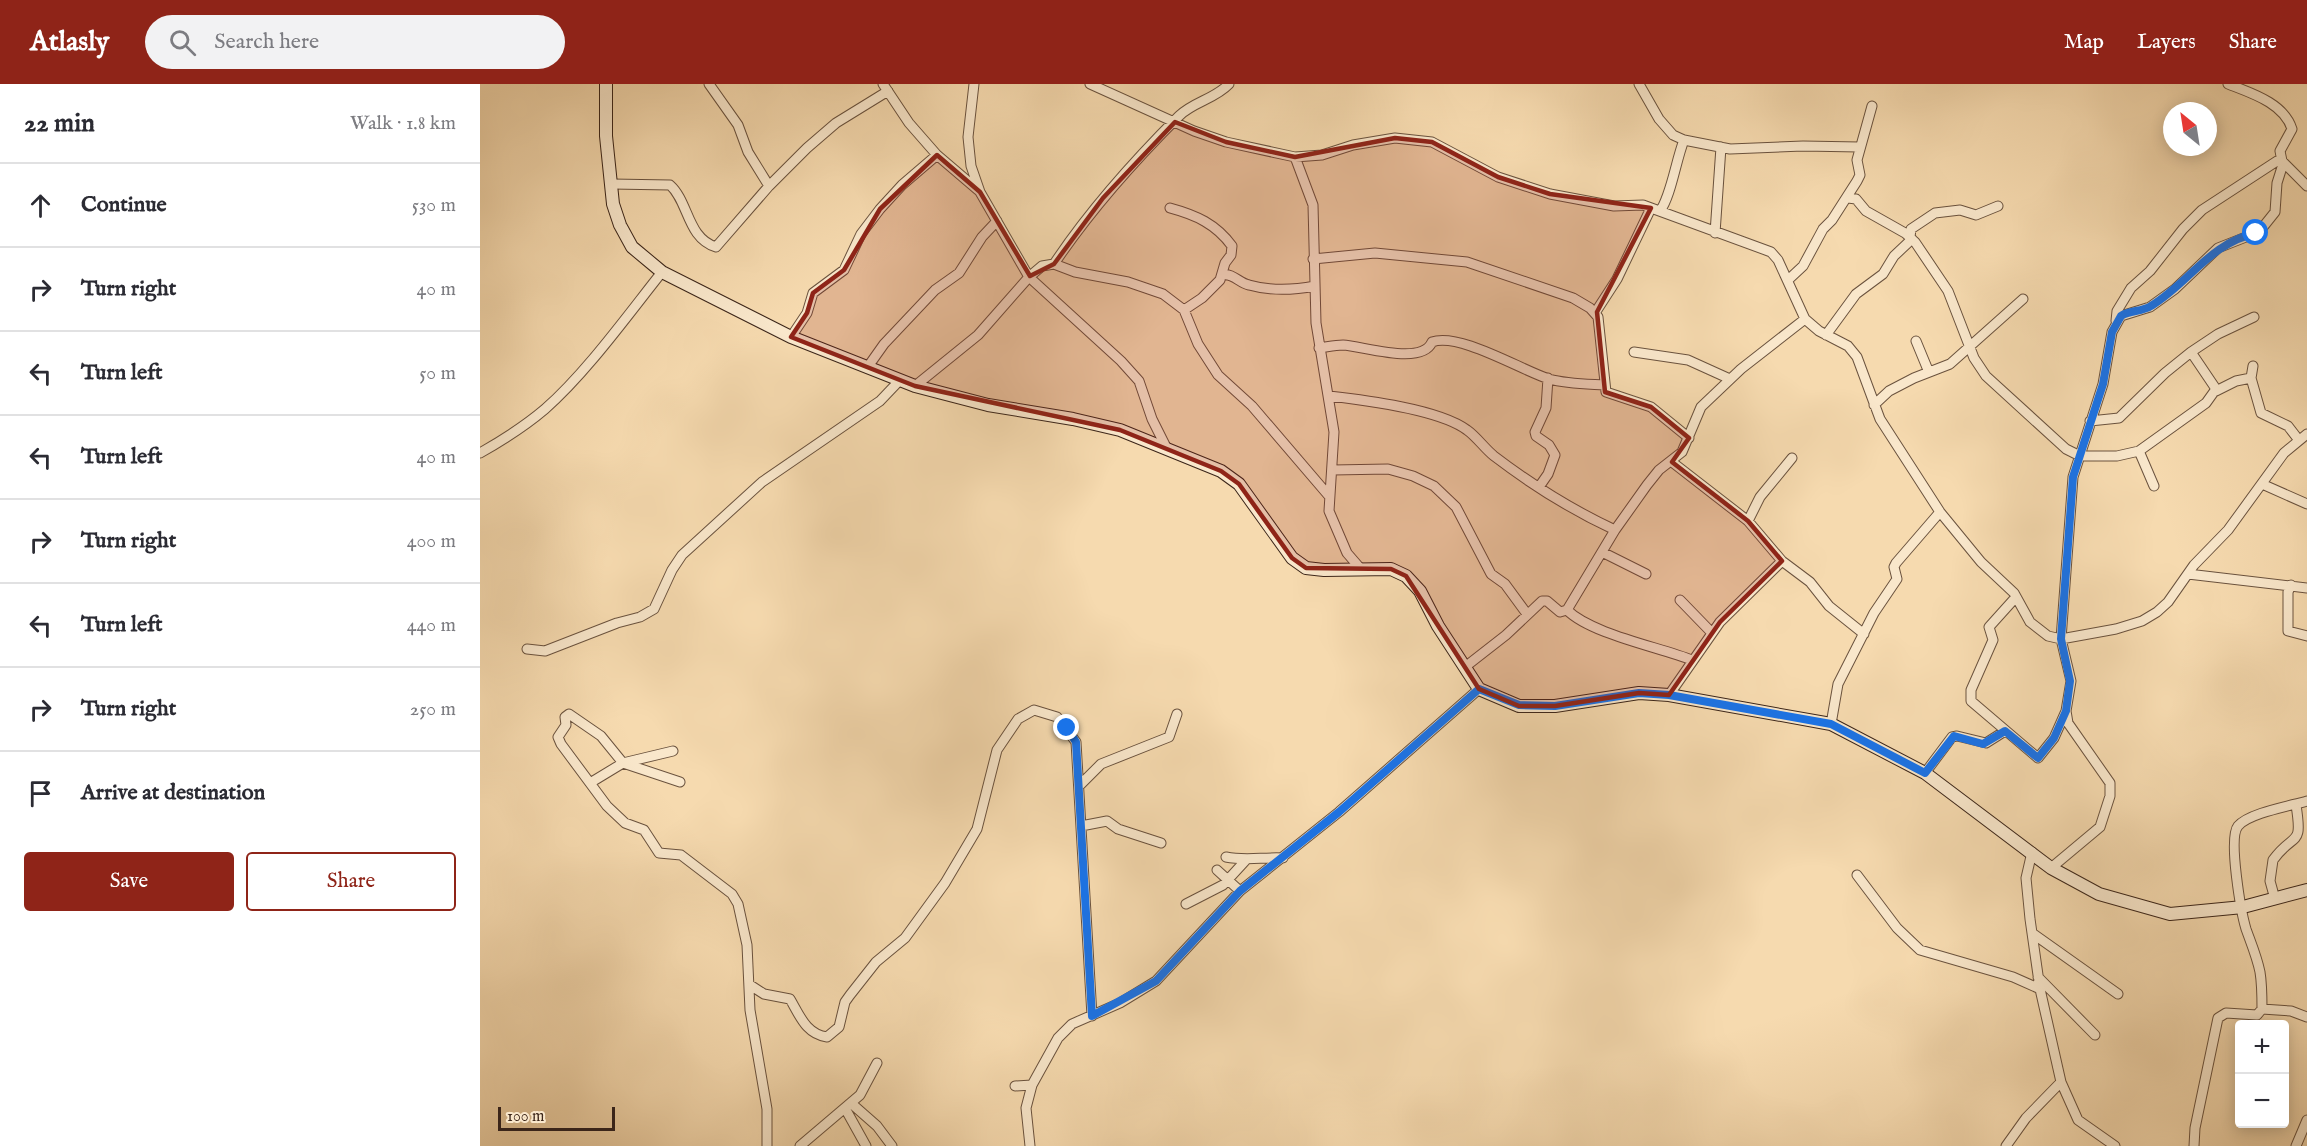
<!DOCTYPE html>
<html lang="en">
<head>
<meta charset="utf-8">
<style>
  :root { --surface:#fff; --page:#f2f2f3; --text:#2b2b33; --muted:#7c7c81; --line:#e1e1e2; --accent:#8f2418 }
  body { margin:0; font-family:"IM FELL English",serif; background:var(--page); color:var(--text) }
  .controls { position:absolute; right:18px; bottom:18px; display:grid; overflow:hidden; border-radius:6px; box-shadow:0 3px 15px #0003 }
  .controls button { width:54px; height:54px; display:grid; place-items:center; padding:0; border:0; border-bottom:2px solid var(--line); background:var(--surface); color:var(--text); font:30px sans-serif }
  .compass { position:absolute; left:1683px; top:18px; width:54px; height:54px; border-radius:50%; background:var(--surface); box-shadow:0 3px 15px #0003; rotate:330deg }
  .scale { position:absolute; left:18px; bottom:15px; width:117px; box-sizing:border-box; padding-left:6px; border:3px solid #3b2519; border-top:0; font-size:16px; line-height:21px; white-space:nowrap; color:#3b2519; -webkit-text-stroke:4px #f9e7cb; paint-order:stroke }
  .stop { position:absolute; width:18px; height:18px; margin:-14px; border:4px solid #1a73e8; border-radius:50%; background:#fff }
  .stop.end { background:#1a73e8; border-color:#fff; box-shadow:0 2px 6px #0008 }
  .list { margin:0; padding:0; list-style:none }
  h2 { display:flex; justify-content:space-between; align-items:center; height:78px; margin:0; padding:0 24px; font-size:26px }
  h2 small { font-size:20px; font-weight:400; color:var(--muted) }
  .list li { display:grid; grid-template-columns:39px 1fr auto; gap:18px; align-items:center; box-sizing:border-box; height:84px; padding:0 24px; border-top:2px solid var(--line) }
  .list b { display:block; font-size:22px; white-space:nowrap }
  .list em { font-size:20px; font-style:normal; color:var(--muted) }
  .actions { display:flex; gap:12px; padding:18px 24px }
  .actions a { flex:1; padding:14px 0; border:2px solid var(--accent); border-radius:6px; text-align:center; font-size:21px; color:var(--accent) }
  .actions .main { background:var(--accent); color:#fff }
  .icon { flex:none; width:33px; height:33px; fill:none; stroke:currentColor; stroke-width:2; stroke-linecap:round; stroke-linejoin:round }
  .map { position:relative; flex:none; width:1827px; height:1062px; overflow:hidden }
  header { display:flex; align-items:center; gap:36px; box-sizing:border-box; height:84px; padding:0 30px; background:var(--accent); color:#fff }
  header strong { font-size:28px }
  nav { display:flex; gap:33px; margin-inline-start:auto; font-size:21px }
  .search { width:420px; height:54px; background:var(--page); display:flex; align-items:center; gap:15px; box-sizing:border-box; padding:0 21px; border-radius:33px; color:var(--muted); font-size:22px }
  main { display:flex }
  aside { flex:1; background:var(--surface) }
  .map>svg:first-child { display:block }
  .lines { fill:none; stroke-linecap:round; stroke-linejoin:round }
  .street-casing { stroke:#6a523e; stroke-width:11 }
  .secondary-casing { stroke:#3b2519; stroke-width:14 }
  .street { stroke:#f9e7cb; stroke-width:9 }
  .secondary { stroke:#f9e7cb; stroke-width:12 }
  .route { stroke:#1a73e8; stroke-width:8 }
  .marked { fill:#8f2418; fill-opacity:0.2; stroke:#8f2418; stroke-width:4.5; stroke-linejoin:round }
</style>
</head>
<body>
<header>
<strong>Atlasly</strong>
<div class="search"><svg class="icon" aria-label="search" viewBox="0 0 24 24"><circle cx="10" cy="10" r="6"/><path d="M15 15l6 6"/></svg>Search here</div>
<nav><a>Map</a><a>Layers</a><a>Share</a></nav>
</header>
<main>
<aside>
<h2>22 min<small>Walk · 1.8 km</small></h2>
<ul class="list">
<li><svg class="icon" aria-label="ahead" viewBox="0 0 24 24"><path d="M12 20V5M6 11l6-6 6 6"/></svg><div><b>Continue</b></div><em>530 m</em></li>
<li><svg class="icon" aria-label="right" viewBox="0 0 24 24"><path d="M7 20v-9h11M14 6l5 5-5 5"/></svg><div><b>Turn right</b></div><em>40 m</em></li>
<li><svg class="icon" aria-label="left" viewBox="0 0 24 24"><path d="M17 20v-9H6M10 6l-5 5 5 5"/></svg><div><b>Turn left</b></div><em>50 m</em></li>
<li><svg class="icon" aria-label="left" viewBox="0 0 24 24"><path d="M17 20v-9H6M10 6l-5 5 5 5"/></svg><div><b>Turn left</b></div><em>40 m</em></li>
<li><svg class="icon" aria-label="right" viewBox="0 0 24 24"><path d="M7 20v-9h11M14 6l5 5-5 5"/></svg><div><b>Turn right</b></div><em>400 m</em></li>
<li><svg class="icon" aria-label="left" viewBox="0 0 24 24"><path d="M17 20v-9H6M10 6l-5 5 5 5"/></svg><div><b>Turn left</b></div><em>440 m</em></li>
<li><svg class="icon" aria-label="right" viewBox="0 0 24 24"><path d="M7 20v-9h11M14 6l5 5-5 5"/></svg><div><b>Turn right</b></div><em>250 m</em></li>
<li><svg class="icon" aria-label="arrive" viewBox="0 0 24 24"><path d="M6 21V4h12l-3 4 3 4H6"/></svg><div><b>Arrive at destination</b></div></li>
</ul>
<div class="actions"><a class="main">Save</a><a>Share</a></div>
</aside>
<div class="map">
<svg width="1827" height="1062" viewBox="0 0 1827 1062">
  <rect width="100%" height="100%" fill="#f6daaf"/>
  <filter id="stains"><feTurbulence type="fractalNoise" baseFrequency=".00333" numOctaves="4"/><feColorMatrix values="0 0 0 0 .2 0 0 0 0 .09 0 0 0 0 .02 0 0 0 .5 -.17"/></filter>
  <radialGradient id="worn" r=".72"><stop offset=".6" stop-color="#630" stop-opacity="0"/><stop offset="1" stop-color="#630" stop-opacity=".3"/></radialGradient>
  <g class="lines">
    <g class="street-casing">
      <path id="street" d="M229 0 258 41 268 68 289 102
        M403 0 429 39 457 71 498 106
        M494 0 488 53 491 82 500 108 549 193 641 277 659 297 672 335 687 365
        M610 0 714 47 746 58 815 73 842 71 873 61 915 54 952 58 1018 93 1070 110 1134 122 1163 121 1291 168 1298 176 1325 235 1339 247 1368 262 1377 273 1400 335 1460 428 1501 478 1534 509 1550 538 1568 552 1581 555 1636 545 1662 537 1677 528 1688 518 1714 481 1748 446 1804 369 1827 350
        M1159 0 1179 35 1193 51 1204 56 1250 65 1323 62 1379 63
        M1748 0C1771 9 1804 19 1812 45L1800 67 1802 77 1827 102
        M815 73 833 121 836 239 854 348 849 427 867 469 880 484
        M132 100 190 101C209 118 207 154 236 163L289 102 327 64 356 39 408 7
        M1368 114 1376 115 1386 127 1425 149 1435 158 1468 207 1494 274 1506 292 1586 365 1600 372H1637L1659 367 1726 319 1736 305 1711 268 1738 250 1774 233
        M690 124C716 131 736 140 752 162L751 171 745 179 740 196 722 214 704 226
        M1180 127C1191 112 1196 76 1204 56
        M1235 149 1241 63
        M1430 153 1431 145 1455 129 1480 126 1496 131 1518 122
        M833 175 895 169 987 178 1093 214 1110 224 1118 233 1126 308 1171 323 1209 354
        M574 180C610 126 653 78 699 32 713 18 735 15 749 0
        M743 191C753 189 759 199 769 201 790 207 814 206 835 202
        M1308 196 1323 182 1343 145 1352 136 1377 97 1380 91 1377 76 1392 22
        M1115 229 1137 195 1171 124
        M1346 251 1376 210 1403 190 1414 172 1432 155
        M311 253 327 229 333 209 364 186 381 150 400 125 422 101 457 71
        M1436 257 1448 286
        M839 264C847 263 855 261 863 261 883 262 942 282 952 258 979 248 1041 286 1069 295 1087 300 1106 300 1124 301
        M1154 268 1208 276 1250 295
        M1773 282 1771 294 1781 329 1808 342 1818 355
        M387 284 404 260 455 206 479 189 502 153 517 137
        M435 302 498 251 549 193 562 182 574 180 595 188 648 198 683 210 704 226 718 260 738 291 772 322 849 412
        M1736 307 1756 297 1771 294
        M849 312C884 316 959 325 987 346 997 353 1004 364 1014 372 1052 401 1092 426 1135 446
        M1394 321 1409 307 1434 294 1470 280 1543 215
        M1610 337 1639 334 1685 289 1711 268
        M1659 367 1674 402
        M0 369C23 356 45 342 65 325 106 289 147 232 182 188
        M1192 378 1268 437 1302 477 1330 498 1349 522 1384 550
        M853 386 908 385 933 392 954 402 976 423 1011 490 1025 500 1047 530
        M1782 400 1827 420
        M1059 403 1068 390 1075 371 1069 361 1056 352 1055 348 1066 324 1068 294
        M1268 437 1280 413 1312 374
        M1122 468 1166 490
        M1708 490 1827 504
        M1811 501 1808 508V547L1827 552
        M1536 513 1509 543 1513 556 1491 606V617L1558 674 1574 654 1586 627
        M1200 516 1232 549
        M1087 526C1111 550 1179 563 1212 576
        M47 565 65 567 137 539 160 533 174 525 192 486 202 471 282 398 400 317 420 296
        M985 583 1026 551 1062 517H1067L1080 528 1087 526 1135 446 1167 401 1179 386 1202 368 1221 323 1261 285 1325 235
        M1189 611 1240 538 1302 477
        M1351 640 1358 600 1394 529 1417 495 1414 483 1416 479 1460 428
        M1445 689 1472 653 1477 652 1506 659 1525 647
        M200 698 143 679 121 652 89 630 85 633 86 641 78 653 81 660 127 722 145 739 164 746 179 769 201 771 252 810 258 820 267 861 270 926 287 1025V1062
        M110 699 143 679 193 667
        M599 702 621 680 689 653 697 630
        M601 742 627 737 638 745 681 759
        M1552 768 1546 794 1550 835 1560 905 1581 998 1598 1036 1635 1062
        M746 773C765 777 783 773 803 774
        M1571 784 1620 743 1630 712V699L1588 639 1586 627 1591 597 1581 555 1593 393 1623 300 1632 248 1641 232 1670 223 1695 205 1738 164 1776 149 1783 143 1795 128 1797 99 1803 80 1802 77H1797L1722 126 1703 145 1670 187 1651 204 1637 227 1636 237
        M737 786 760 807
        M1377 791 1417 844 1440 866 1533 893 1560 905
        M1795 815 1790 797 1793 776C1814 747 1823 765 1816 721
        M706 820 743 801 766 776
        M1552 849 1638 910
        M1558 893 1615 951
        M270 901 284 910 310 915C320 932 326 950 347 953L359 943 365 918 370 911 396 878 425 854 465 799 497 745 517 666 538 635 554 626 577 633 596 658 612 932
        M1782 925 1811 927 1827 933
        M535 1002 552 1001
        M372 1020 397 1042 412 1062
        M366 1026 386 1062
        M320 1062 380 1011 397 979
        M550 1062 546 1024 552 1001 578 954 592 940 640 919 676 897 760 807 859 728 999 605
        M1526 1062 1546 1034 1581 998
        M1714 1062 1715 1044 1738 934 1746 929 1777 931 1782 925C1782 913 1782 900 1780 888 1777 873 1771 859 1766 845 1761 828 1748 754 1758 742 1769 729 1810 722 1827 717
        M1816 1062 1827 1036"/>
    </g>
    <g class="secondary-casing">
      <path id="secondary" d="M126 0V52L133 120 140 141 152 163 182 188 311 253 435 302 508 321 593 335 640 346 741 387 759 400 812 474 826 484 844 486 911 485 926 492 940 507 958 542 999 605 1039 622H1075L1159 609 1189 611 1351 640 1445 689 1571 784 1619 810 1690 830 1763 823 1827 806"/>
    </g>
    <use href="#street" class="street"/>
    <use href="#secondary" class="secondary"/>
  </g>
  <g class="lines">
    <path class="route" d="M587 644 596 658 612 932 676 897 760 807 859 728 999 605 1039 621 1075 622 1159 609 1189 611 1351 640 1445 689 1474 652 1503 660 1525 647 1558 674 1574 654 1586 627 1590 597 1581 555 1593 393 1623 300 1632 248 1641 232C1649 226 1662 228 1671 222 1709 199 1730 159 1776 149"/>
  </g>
  <path class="marked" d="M695 38 746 58 815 73 915 54 952 58 1018 93 1070 110 1171 124 1117 228 1125 308 1171 323 1209 354 1192 378 1268 437 1302 477 1240 538 1189 611 1159 609 1075 622H1039L999 605 926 492 911 485 826 484 812 474 759 400 741 387 640 346 435 302 311 253 327 229 333 209 364 186 400 125 457 71 500 108 550 192 574 180 623 114Z"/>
  <rect width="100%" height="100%" filter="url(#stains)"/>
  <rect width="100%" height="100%" fill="url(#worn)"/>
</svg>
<div class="controls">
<button>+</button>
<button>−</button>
</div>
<svg class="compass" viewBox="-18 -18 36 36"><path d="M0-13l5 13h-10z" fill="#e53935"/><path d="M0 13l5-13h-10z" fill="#7c7c81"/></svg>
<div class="scale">100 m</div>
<div class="stop" style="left:1776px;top:149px"></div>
<div class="stop end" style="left:587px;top:644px"></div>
</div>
</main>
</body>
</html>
